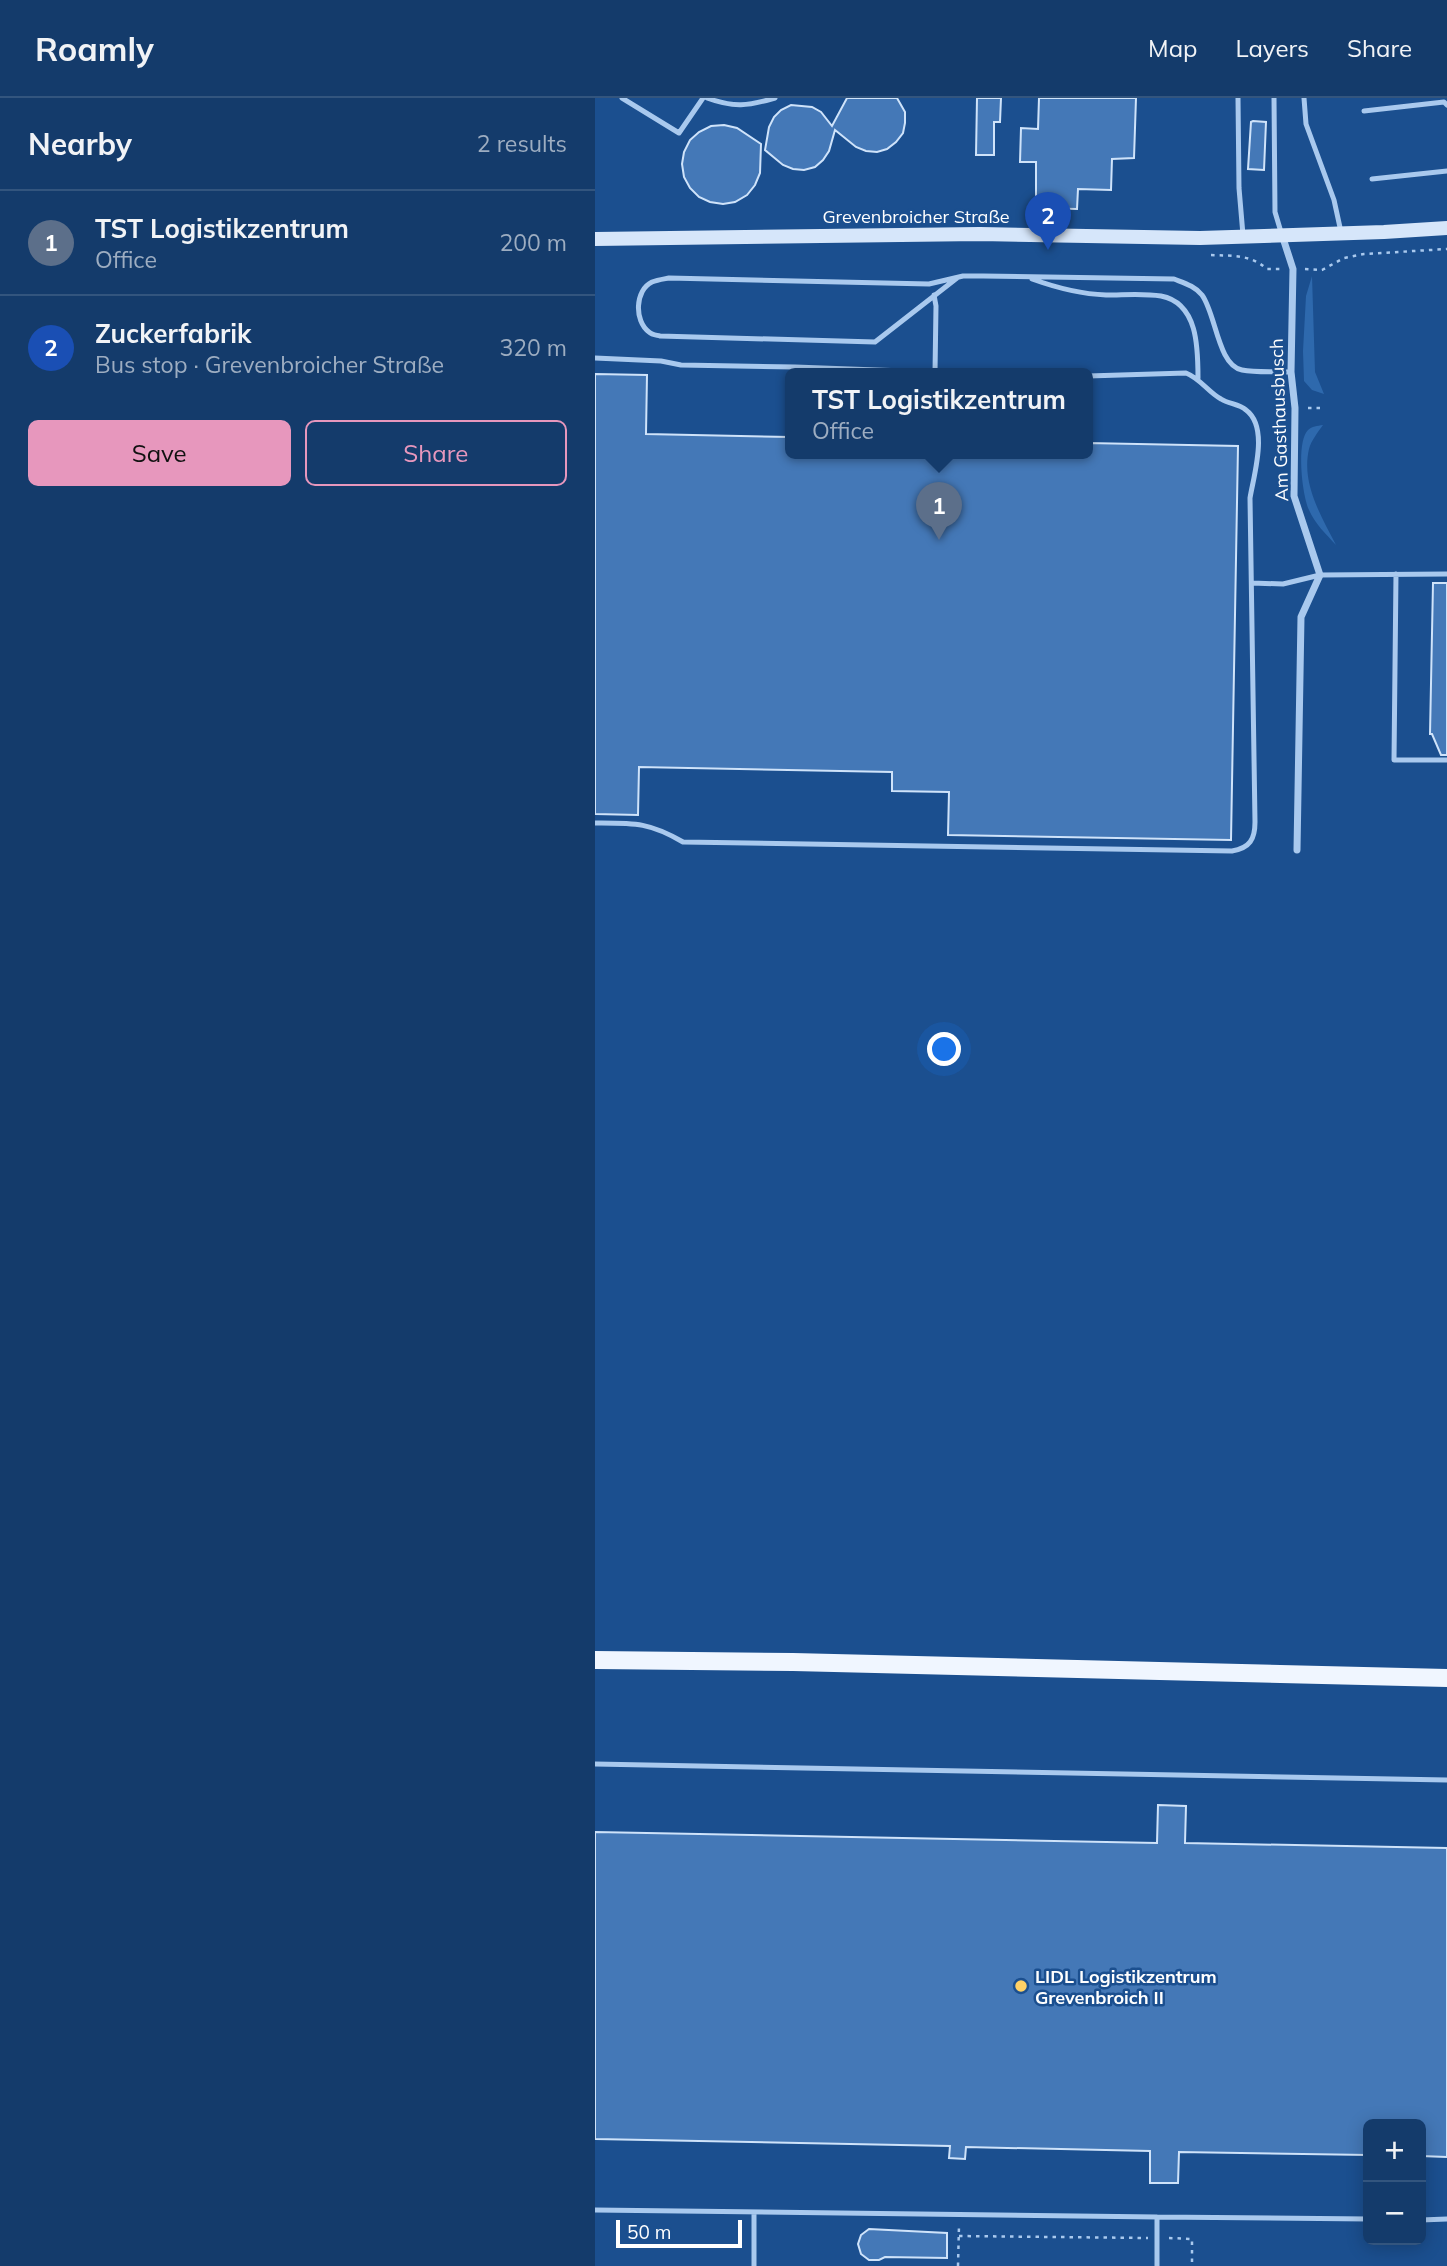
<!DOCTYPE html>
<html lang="en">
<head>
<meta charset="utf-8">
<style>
  :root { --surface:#143b6b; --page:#1d4271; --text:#f1f3f6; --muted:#9dadc1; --line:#33557e; --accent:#e797bd }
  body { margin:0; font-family:Mulish,sans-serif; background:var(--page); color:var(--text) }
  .controls { position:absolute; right:21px; bottom:21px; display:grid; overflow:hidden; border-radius:10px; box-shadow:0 4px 18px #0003 }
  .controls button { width:63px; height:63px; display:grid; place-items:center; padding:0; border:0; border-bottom:2px solid var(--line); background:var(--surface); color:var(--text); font:35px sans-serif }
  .scale { position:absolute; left:21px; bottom:18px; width:126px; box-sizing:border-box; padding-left:7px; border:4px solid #fff; border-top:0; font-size:19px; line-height:24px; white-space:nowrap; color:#fff; -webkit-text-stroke:5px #1b4f8f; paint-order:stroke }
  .you { position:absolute; left:350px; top:952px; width:24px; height:24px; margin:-18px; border:5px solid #fff; border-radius:50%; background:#1a73e8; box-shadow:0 0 0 10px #1a73e833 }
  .badge { display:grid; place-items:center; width:46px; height:46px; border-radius:50%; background:var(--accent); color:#fff; font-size:23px; font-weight:700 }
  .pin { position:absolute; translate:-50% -58px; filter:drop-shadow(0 2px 4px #0008) }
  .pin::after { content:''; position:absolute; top:37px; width:24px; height:21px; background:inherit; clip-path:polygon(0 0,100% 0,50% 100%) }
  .popup { position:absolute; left:190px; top:270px; width:308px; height:91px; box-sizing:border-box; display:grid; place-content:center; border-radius:10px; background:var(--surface); filter:drop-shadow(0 2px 5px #0005); font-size:23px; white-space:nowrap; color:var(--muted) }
  .popup b { font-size:26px; color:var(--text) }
  .popup::after { content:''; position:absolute; left:50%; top:100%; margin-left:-14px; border:14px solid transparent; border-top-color:var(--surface) }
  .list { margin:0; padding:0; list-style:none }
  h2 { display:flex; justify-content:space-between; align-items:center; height:91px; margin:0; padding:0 28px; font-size:30px }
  h2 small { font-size:23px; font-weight:400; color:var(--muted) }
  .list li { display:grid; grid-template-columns:46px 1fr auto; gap:21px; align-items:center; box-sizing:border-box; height:105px; padding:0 28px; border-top:2px solid var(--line) }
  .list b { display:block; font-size:26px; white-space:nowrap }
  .list p { margin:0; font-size:23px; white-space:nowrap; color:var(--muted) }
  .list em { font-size:23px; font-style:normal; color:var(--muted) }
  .actions { display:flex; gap:14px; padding:21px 28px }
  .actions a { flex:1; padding:16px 0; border:2px solid var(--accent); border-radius:10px; text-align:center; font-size:24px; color:var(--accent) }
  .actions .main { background:var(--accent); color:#111 }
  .map { position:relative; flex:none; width:852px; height:2168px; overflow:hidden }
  header { display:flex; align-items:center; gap:42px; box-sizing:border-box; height:98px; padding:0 35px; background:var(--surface); border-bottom:2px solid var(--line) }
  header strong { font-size:33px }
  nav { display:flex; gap:38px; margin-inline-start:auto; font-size:24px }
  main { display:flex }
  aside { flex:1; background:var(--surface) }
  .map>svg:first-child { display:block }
  .green { fill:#2e69ad }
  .building { fill:#4478b7; stroke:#cfe3fa; stroke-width:2 }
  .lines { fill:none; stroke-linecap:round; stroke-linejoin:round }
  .path { stroke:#a9c9ee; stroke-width:2.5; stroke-dasharray:3.5 5; stroke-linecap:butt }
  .lane { stroke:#a9c9ee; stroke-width:5 }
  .street { stroke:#a9c9ee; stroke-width:7 }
  .secondary { stroke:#d6e6fa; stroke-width:14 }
  .primary { stroke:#f0f6ff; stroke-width:18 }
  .poi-dot { fill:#ffd166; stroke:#1b4f8f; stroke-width:2.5 }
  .labels { text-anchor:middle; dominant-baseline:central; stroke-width:5; stroke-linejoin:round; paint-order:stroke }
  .street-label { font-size:18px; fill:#fff; stroke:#1b4f8f }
  .poi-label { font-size:18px; font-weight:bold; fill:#fff; stroke:#1b4f8f; text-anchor:start }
</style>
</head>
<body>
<header>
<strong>Roamly</strong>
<nav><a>Map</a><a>Layers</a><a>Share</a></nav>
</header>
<main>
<aside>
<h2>Nearby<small>2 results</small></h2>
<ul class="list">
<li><span class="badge" style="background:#5c6f8a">1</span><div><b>TST Logistikzentrum</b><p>Office</p></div><em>200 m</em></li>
<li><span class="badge" style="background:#1a4fb4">2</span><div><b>Zuckerfabrik</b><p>Bus stop · Grevenbroicher Straße</p></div><em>320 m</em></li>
</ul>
<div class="actions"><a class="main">Save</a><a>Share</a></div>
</aside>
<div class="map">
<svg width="852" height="2168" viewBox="0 0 852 2168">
  <rect width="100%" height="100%" fill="#1b4f8f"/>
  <path class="green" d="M717 178 720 274 729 296 717 292 709 283 708 253 711 198Z
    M728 327C723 334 716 343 714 351 706 385 726 418 741 447 731 436 720 426 714 412 707 397 701 344 713 332 717 328 722 328 728 327Z"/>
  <path class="building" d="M252 0H302L310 14V25L308 35 301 44 292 51 282 54 271 53 261 49 240 32 234 53 228 62 220 69 209 72 198 71 188 67 170 52 174 29 179 19 186 12 196 7 217 9 226 14 237 28Z
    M382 0H406L405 24H399V57H381Z
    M444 0H541L539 60 517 61 516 92 483 91 482 111 441 110V64H425L426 30 443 31Z
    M658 23 671 24 669 72 653 71 656 24Z
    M129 27 142 30 166 46 165 75 160 87 152 97 140 104 128 106 115 104 104 99 95 90 89 79 87 66 89 54 95 42 104 34 116 28Z
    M0 276 52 277 51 336 195 339V356H493V345L643 348 636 742 353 737 354 694 297 693V674L44 669 43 717 0 716Z
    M838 485H852V657H846L837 636H835Z
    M563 1707 591 1708 590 1745 852 1750V2059L826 2058V2026H773V2057L584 2054 583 2085H555V2053L371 2049 370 2061 354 2060 355 2048 0 2041V1734L562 1745Z
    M274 2131 352 2135V2160L290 2159 284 2162H274L266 2156 263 2146 266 2137Z"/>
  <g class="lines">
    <path class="path" d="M616 157C637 158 655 156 672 171H685
      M710 171 727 172 749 160 769 156 852 151
      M713 310H728
      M364 2138 553 2140
      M574 2140 597 2141V2168
      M363 2168 364 2127"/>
    <path class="lane" d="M27 0 84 35 108 0
      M112 0C139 10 153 8 180 0
      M643 0 644 90 648 137
      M679 0 680 114 686 134
      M709 0 711 26 739 102 746 134
      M769 13 849 4 852 7
      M777 81 852 73
      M362 180 280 244 65 238C61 237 57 237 54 234 39 223 40 192 57 184 62 182 69 181 74 180L334 186 368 178H388L579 181C589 185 600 188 607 197 621 216 623 268 647 272 662 275 681 273 696 274
      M437 181C462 190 484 196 511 197 529 197 548 195 566 198 603 205 603 250 603 280
      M339 197 341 208 340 274
      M0 260 66 263 86 267 200 269 392 276
      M801 476 799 662H852
      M657 485 688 486 725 477 852 476
      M0 725C39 725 54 724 88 744L637 753C655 750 660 741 660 724L655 400C659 376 674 329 651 312 644 306 634 306 626 301 613 294 606 281 591 275L493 278
      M0 1666 852 1682
      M0 2112 562 2119
      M826 2122 852 2121
      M159 2168V2114
      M562 2168V2119L773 2121"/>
    <path class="street" d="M687 137 698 171 696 274 700 310 699 398 725 477 706 519 702 752"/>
    <path class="secondary" d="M0 141 385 136 605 140 789 134 852 130"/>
    <path class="primary" d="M0 1562 198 1564 852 1580"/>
  </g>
  <circle class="poi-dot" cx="426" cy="1888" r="7"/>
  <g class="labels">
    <g class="street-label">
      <text x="321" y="118">Grevenbroicher Straße</text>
      <text transform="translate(684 322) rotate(-92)">Am Gasthausbusch</text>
    </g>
    <g class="poi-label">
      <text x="440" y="1878">LIDL Logistikzentrum<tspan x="440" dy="21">Grevenbroich II</tspan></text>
    </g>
  </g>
</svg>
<div class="controls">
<button>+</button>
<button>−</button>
</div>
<div class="scale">50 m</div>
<div class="you"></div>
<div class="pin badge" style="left:344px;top:442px;background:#5c6f8a">1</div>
<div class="popup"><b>TST Logistikzentrum</b>Office</div>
<div class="pin badge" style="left:453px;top:152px;background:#1a4fb4">2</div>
</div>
</main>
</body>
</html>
